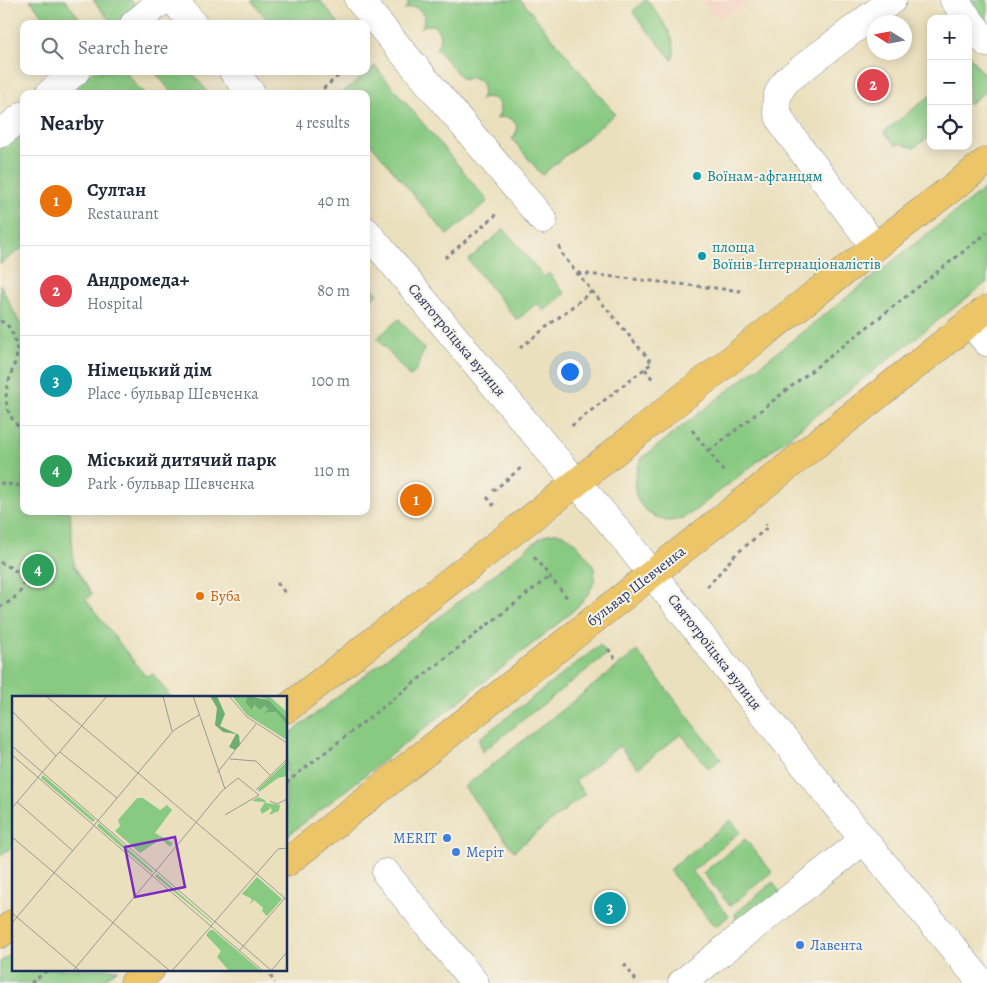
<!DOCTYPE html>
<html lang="en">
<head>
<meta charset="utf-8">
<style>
  :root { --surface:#fff; --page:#f6f6f7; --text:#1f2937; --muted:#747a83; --line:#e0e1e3; --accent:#7c3aed }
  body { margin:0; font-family:Alegreya,serif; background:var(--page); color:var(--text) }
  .controls { position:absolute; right:15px; top:15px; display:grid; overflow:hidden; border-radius:10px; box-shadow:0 2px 12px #0003 }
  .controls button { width:45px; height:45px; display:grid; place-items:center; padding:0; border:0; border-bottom:1px solid var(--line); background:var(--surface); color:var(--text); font:25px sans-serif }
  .compass { position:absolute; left:867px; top:15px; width:45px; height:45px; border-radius:50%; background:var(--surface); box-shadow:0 2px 12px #0003; rotate:281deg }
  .you { position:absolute; left:569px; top:371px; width:18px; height:18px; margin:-12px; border:4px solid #fff; border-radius:50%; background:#1a73e8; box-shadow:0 0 0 8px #1a73e833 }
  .badge { display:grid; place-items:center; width:32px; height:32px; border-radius:50%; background:var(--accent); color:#fff; font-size:16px; font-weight:700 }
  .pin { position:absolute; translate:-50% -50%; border:2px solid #fff; box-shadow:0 1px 5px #0006 }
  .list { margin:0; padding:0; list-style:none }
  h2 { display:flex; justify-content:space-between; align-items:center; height:65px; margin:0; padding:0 20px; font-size:21px }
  h2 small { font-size:16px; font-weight:400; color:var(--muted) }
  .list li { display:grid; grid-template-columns:32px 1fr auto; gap:15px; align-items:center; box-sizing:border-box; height:90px; padding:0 20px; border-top:1px solid var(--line) }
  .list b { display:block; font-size:19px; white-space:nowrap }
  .list p { margin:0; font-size:16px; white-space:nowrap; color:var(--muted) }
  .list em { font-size:16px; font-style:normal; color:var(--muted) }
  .icon { flex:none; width:28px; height:28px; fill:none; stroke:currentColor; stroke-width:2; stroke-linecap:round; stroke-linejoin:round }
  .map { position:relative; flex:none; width:987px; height:983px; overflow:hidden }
  .search { position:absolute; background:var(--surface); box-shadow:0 2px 12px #0003; left:20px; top:20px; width:350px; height:55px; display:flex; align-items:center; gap:12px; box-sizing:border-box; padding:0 18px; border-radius:10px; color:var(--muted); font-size:19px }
  .panel { position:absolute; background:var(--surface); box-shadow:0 2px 12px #0003; left:20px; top:90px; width:350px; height:425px; border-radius:10px }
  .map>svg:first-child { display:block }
  .built { fill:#f5d3c1 }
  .green { fill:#89ca82; stroke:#527c70 }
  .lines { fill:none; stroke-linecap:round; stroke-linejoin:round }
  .minor-casing { stroke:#83888e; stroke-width:29 }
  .major-casing { stroke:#83888e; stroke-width:29 }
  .path { stroke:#83888e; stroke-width:3; stroke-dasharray:4 4; stroke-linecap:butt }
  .minor { stroke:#fff; stroke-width:28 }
  .major { stroke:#edc569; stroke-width:28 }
  .culture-dot { fill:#0f9aa8; stroke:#f7f3e8; stroke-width:2 }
  .food-dot { fill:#e8710a; stroke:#f7f3e8; stroke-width:2 }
  .shop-dot { fill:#3f7fe0; stroke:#f7f3e8; stroke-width:2 }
  .labels { text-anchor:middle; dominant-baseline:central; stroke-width:4; stroke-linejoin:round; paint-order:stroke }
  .culture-label { font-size:15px; fill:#0d838f; stroke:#f7f3e8; text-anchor:start }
  .street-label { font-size:15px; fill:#1b2f5e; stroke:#f7f3e8 }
  .food-label { font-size:15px; fill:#c56008; stroke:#f7f3e8; text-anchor:start }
  .shop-label { font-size:15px; fill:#366cbe; stroke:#f7f3e8; text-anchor:start }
  .inset-road { fill:none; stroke:#989998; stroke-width:1 }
  .view { fill:#7b2cbf; fill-opacity:0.15; stroke:#7b2cbf; stroke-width:2.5 }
  .inset-edge { fill:none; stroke:#1b2f5e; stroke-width:2.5 }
</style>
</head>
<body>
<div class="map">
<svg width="987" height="983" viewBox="0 0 987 983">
  <rect width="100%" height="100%" fill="#f7f3e8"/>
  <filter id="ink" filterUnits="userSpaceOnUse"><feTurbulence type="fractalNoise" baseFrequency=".02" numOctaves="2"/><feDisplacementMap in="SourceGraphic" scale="10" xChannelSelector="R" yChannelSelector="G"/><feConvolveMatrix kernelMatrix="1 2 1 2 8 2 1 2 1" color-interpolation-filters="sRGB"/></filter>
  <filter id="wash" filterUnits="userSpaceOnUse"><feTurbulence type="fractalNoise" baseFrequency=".0096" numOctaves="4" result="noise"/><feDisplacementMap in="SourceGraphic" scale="20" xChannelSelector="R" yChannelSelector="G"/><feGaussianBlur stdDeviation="1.12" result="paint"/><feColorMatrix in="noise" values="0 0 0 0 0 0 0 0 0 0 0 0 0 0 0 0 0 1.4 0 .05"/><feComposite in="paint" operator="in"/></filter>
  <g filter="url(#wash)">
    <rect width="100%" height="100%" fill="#ebe0be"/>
    <path class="built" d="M702 0H750L739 9 717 19Z"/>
    <path class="green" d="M30 0H65L84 24H50Z
      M93 0H131L136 6 115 24H113Z
      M251 0H320L339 24H271Z
      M409 0H521L615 114 542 175 512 139C524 126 511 112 496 119 501 114 500 109 499 103 493 97 487 95 480 100 489 86 478 72 463 80L436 48C446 34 434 18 420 28L423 26 424 17C421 8 413 4 404 10L407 7Z
      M645 0H647C658 15 681 40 672 60L633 13 635 9Z
      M966 0H987V27Z
      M968 54 987 79V90L968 105Z
      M375 66 488 201 447 235 366 138V94H341Z
      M93 71H125L144 94H66Z
      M154 71H191L209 94H173Z
      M931 95V135L914 148 900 143 896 146 884 132Z
      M24 128V247L0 264V147Z
      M987 187V282L693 512C686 517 677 521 668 521 661 520 655 517 650 513 630 501 632 476 642 458Z
      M504 229 544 277 549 273 565 294 544 311 537 303 517 320 468 260Z
      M366 280 378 294 366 304Z
      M0 284 24 332V511H70L74 566 92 594 86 600 145 676 153 674 171 697H14V845L0 856Z
      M399 319 424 349 416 371 410 377 377 338Z
      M555 533C568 533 575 542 583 552 587 557 592 562 594 568 601 595 562 619 545 634L286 837V737L540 538 548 534Z
      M600 645 607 654 482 752 479 739Z
      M637 651 721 759 709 769 681 734 638 768 619 746 575 781 585 794 514 851 464 787Z
      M731 820 740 832 692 871 729 916 715 927 669 870Z
      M745 839 772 872 730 906 703 873Z
      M773 882 780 893 737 926 735 914Z
      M14 951V969H118L100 983H0V962Z"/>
  </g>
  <g filter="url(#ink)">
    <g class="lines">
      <g class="minor-casing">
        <path id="minor" d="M174 0 193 24
          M359 0 543 220
          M954 0 987 43
          M134 24 163 0
          M233 71 252 94
          M49 94 76 71
          M0 134 24 115
          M366 231 545 446 613 525 864 840 982 983
          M875 247 786 129C774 111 772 97 787 80L892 0
          M970 322 987 342
          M386 873 475 983
          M682 983 864 840"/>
      </g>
      <g class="major-casing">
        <path id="major" d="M286 709 576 483 673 405 875 247 987 161
          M286 863 987 309
          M0 934 14 923
          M134 983 151 969"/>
      </g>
      <path class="path" d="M317 94 344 71
        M559 246 562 254 572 267 652 363 570 427
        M445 258 496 215
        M578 273 742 291
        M0 321C7 323 10 328 13 335 15 341 17 348 17 354 15 365 10 374 8 385 3 402 8 420 24 430
        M520 348 592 291
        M645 369 653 380
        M692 430 726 474
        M709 451 987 233
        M0 483 24 486
        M493 491 522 467
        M487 497 494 506
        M534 557 568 599
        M0 562C7 566 15 569 20 575 31 588 11 602 0 607
        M277 583 287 595
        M707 587 735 555 768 527 766 524
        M608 649 615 658
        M286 783 550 576
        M624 964 638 983
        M266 969 275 983
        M31 983 49 969"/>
      <use href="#minor" class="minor"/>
      <use href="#major" class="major"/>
    </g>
  </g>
  <g class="culture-dot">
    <circle cx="697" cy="176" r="5"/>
    <circle cx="702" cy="256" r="5"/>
  </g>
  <circle class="food-dot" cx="200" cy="596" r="5"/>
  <g class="shop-dot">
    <circle cx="447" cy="838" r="5"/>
    <circle cx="456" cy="852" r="5"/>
    <circle cx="800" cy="945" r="5"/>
  </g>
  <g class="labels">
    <g class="culture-label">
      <text x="707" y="176">Воїнам-афганцям</text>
      <text x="712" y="247">площа<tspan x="712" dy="17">Воїнів-Інтернаціоналістів</tspan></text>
    </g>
    <g class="street-label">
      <text transform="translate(457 340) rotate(50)">Святотроїцька вулиця</text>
      <text transform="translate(636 586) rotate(-38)">бульвар Шевченка</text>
      <text transform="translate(715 652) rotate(52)">Святотроїцька вулиця</text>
    </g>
    <g class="food-label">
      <text x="210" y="596">Буба</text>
    </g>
    <g class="shop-label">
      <text x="437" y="838" text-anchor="end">MERIT</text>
      <text x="466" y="852">Меріт</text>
      <text x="810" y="945">Лавента</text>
    </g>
  </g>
  <g transform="translate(12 696)">
    <rect width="275" height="275" fill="#ebe0be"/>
    <path d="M220 0H236L233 6 241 14 243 9 247 14 252 9 256 14 252 17 264 16 275 29V44L235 19ZM245 0 258 1 273 14 275 23 257 4ZM275 65V80L266 82 247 96 246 93ZM31 79 83 124 81 126 29 82ZM246 101 253 104 254 107 268 109 267 115 257 119 260 114 257 110 258 113 250 118 248 114 253 106 240 105ZM125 102H131L148 114 155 109 160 114 143 137 161 147 158 151 149 143 128 157 103 135 108 130 106 124ZM87 127 141 175 140 177 85 130ZM145 178 200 226V227L143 180ZM245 181 270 203 255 220 250 215 251 212 242 204 238 208 240 203 230 198ZM198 234H201L249 275H217L205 261 209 255 194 239Z" fill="#89ca82"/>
    <path d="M198 0H205L213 18 208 30 227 39 228 49 223 54 217 51 224 38 211 36 203 29 205 12ZM236 0 257 4 275 23V29L264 16 251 17 256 14 253 10 247 14 243 9 240 14 233 6Z" fill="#6eae70"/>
    <path class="inset-road" d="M34 0 126 77 162 34 187 19M151 0 160 35M181 0 213 93M217 0 235 21 275 47M0 15 44 60M0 50 260 275M48 56 105 102M0 59 251 275M218 63 244 65 259 80M205 77 244 28M244 94 275 63M258 105 265 108 275 103M5 106 61 155M0 112 95 0M0 141 158 275M245 178 275 204M0 217 68 275M0 227 126 77 245 178M227 255 273 202M61 275 210 95 226 82 247 99 213 119M160 275 266 153 275 152M259 275 275 256"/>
    <path class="view" d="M163 141 173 191 123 201 113 151Z"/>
    <rect width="275" height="275" class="inset-edge"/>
  </g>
</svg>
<div class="controls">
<button>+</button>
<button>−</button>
<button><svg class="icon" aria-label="locate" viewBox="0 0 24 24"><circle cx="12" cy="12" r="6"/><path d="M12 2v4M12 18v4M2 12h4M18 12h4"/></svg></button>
</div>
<svg class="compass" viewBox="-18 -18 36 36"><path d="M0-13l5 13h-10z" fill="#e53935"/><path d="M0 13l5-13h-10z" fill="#747a83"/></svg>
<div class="you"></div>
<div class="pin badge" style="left:416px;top:500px;background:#e8710a">1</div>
<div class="pin badge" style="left:873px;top:85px;background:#e0444e">2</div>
<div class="pin badge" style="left:610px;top:908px;background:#0f9aa8">3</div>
<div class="pin badge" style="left:38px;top:570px;background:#2e9e5b">4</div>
<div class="search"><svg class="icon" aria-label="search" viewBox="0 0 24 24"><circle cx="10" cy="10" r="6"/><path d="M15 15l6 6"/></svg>Search here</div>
<section class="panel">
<h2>Nearby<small>4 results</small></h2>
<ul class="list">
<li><span class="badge" style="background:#e8710a">1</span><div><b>Султан</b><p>Restaurant</p></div><em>40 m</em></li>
<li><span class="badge" style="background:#e0444e">2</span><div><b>Андромеда+</b><p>Hospital</p></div><em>80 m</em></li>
<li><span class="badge" style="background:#0f9aa8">3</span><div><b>Німецький дім</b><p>Place · бульвар Шевченка</p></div><em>100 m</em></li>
<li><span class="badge" style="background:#2e9e5b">4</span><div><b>Міський дитячий парк</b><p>Park · бульвар Шевченка</p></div><em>110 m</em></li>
</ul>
</section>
</div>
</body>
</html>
